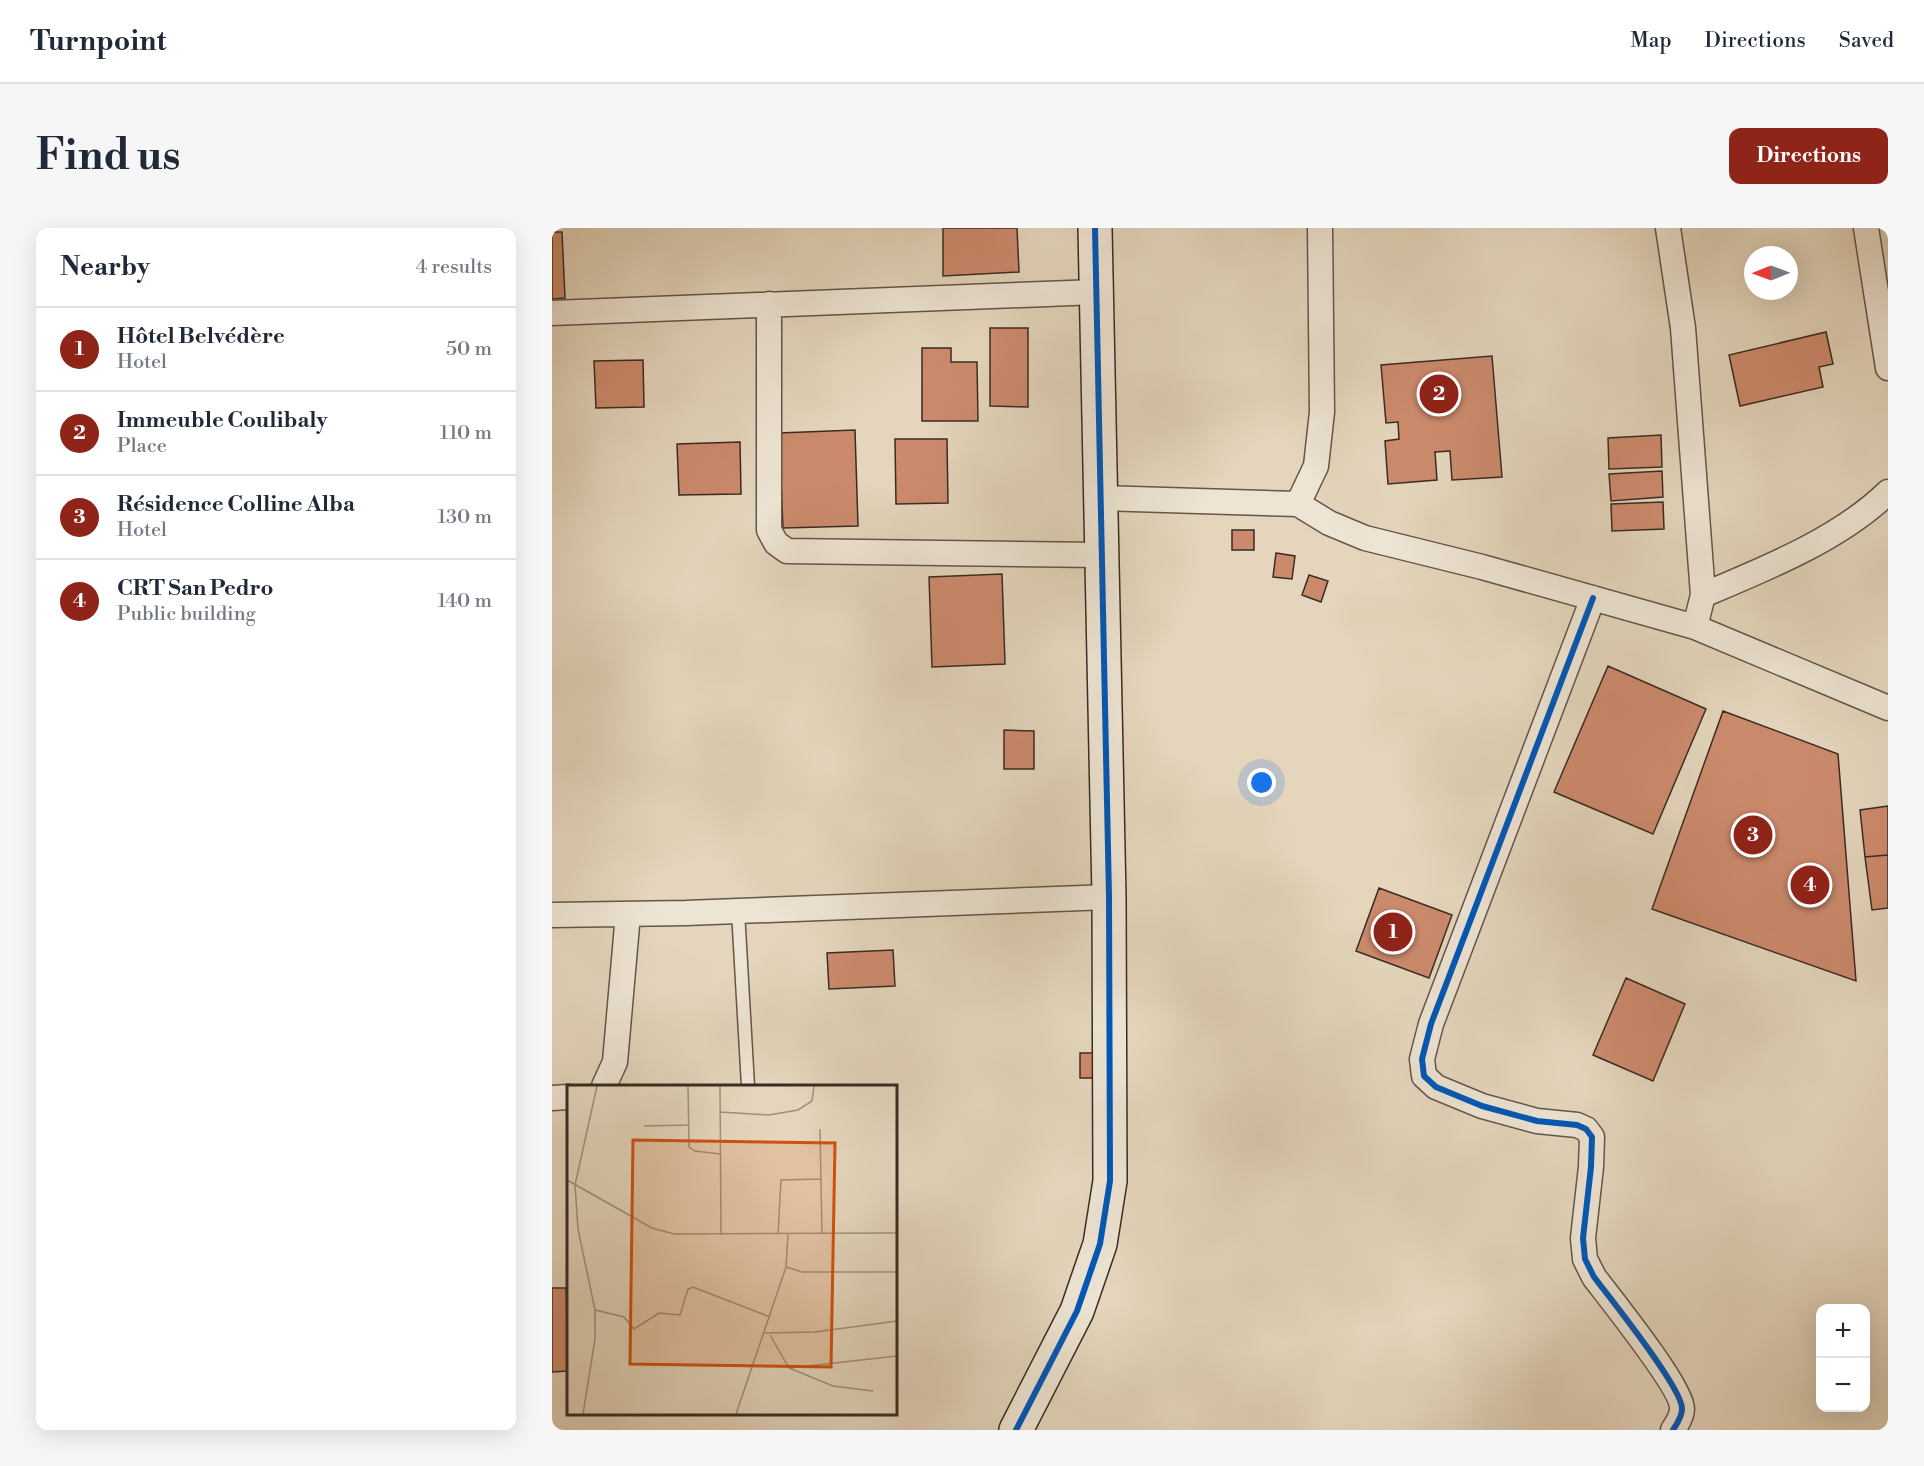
<!DOCTYPE html>
<html lang="en">
<head>
<meta charset="utf-8">
<style>
  :root { --surface:#fff; --page:#f6f6f7; --text:#1f2937; --muted:#747a83; --line:#e0e1e3; --accent:#8f2418 }
  body { margin:0; font-family:"Libre Bodoni",serif; background:var(--page); color:var(--text) }
  .controls { position:absolute; right:18px; bottom:18px; display:grid; overflow:hidden; border-radius:12px; box-shadow:0 6px 24px #0002 }
  .controls button { width:54px; height:54px; display:grid; place-items:center; padding:0; border:0; border-bottom:2px solid var(--line); background:var(--surface); color:var(--text); font:30px sans-serif }
  .compass { position:absolute; left:1192px; top:18px; width:54px; height:54px; border-radius:50%; background:var(--surface); box-shadow:0 6px 24px #0002; rotate:269deg }
  .you { position:absolute; left:710px; top:555px; width:21px; height:21px; margin:-15px; border:4px solid #fff; border-radius:50%; background:#1a73e8; box-shadow:0 0 0 9px #1a73e833 }
  .badge { display:grid; place-items:center; width:39px; height:39px; border-radius:50%; background:var(--accent); color:#fff; font-size:20px; font-weight:700 }
  .pin { position:absolute; translate:-50% -50%; border:3px solid #fff; box-shadow:0 2px 6px #0006 }
  .list { margin:0; padding:0; list-style:none }
  h2 { display:flex; justify-content:space-between; align-items:center; height:78px; margin:0; padding:0 24px; font-size:26px }
  h2 small { font-size:20px; font-weight:400; color:var(--muted) }
  .list li { display:grid; grid-template-columns:39px 1fr auto; gap:18px; align-items:center; box-sizing:border-box; height:84px; padding:0 24px; border-top:2px solid var(--line) }
  .list b { display:block; font-size:22px; white-space:nowrap }
  .list p { margin:0; font-size:20px; white-space:nowrap; color:var(--muted) }
  .list em { font-size:20px; font-style:normal; color:var(--muted) }
  .map { position:relative; flex:none; width:1336px; height:1202px; overflow:hidden; border-radius:12px }
  header { display:flex; align-items:center; gap:36px; box-sizing:border-box; height:84px; padding:0 30px; background:var(--surface); border-bottom:2px solid var(--line) }
  header strong { font-size:28px }
  nav { display:flex; gap:33px; margin-inline-start:auto; font-size:21px }
  .intro { display:flex; align-items:center; justify-content:space-between; box-sizing:border-box; height:144px; padding:0 36px }
  h1 { margin:0; font-size:42px }
  .button { padding:15px 27px; border-radius:12px; background:var(--accent); color:#fff; font-size:21px; font-weight:700 }
  main { display:flex; gap:36px; padding:0 36px }
  aside { flex:1; background:var(--surface); border-radius:12px; box-shadow:0 6px 24px #0002 }
  .map>svg:first-child { display:block }
  .building { fill:#cc8a6d; stroke:#392c22; stroke-width:1.5 }
  .lines { fill:none; stroke-linecap:round; stroke-linejoin:round }
  .lane-casing { stroke:#645648; stroke-width:15 }
  .street-casing { stroke:#645648; stroke-width:27 }
  .secondary-casing { stroke:#392c22; stroke-width:36 }
  .lane { stroke:#ede4d3; stroke-width:12 }
  .street { stroke:#ede4d3; stroke-width:24 }
  .secondary { stroke:#ede4d3; stroke-width:33 }
  .cycleway-casing { stroke:#ede4d3; stroke-width:10 }
  .cycleway { stroke:#0057b8; stroke-width:6 }
  .inset-road { fill:none; stroke:#a0917e; stroke-width:1.5 }
  .view { fill:#ce520f; fill-opacity:0.15; stroke:#ce520f; stroke-width:3 }
  .inset-edge { fill:none; stroke:#392c22; stroke-width:3 }
</style>
</head>
<body>
<header>
<strong>Turnpoint</strong>
<nav><a>Map</a><a>Directions</a><a>Saved</a></nav>
</header>
<div class="intro"><h1>Find us</h1><a class="button">Directions</a></div>
<main>
<aside>
<h2>Nearby<small>4 results</small></h2>
<ul class="list">
<li><span class="badge">1</span><div><b>Hôtel Belvédère</b><p>Hotel</p></div><em>50 m</em></li>
<li><span class="badge">2</span><div><b>Immeuble Coulibaly</b><p>Place</p></div><em>110 m</em></li>
<li><span class="badge">3</span><div><b>Résidence Colline Alba</b><p>Hotel</p></div><em>130 m</em></li>
<li><span class="badge">4</span><div><b>CRT San Pedro</b><p>Public building</p></div><em>140 m</em></li>
</ul>
</aside>
<div class="map">
<svg width="1336" height="1202" viewBox="0 0 1336 1202">
  <rect width="100%" height="100%" fill="#e4d5bc"/>
  <filter id="stains"><feTurbulence type="fractalNoise" baseFrequency=".00333" numOctaves="4"/><feColorMatrix values="0 0 0 0 .2 0 0 0 0 .09 0 0 0 0 .02 0 0 0 .5 -.17"/></filter>
  <radialGradient id="worn" r=".72"><stop offset=".6" stop-color="#630" stop-opacity="0"/><stop offset="1" stop-color="#630" stop-opacity=".3"/></radialGradient>
  <path class="building" d="M391 0H465L467 44 391 48Z
    M0 4H10L13 70 0 71Z
    M438 100H476V179L438 178Z
    M1274 104 1281 136 1267 139 1271 159 1188 178 1177 127Z
    M370 120H399V134H425L426 193H370Z
    M940 128 950 249 900 252 898 223 883 224 885 252 836 256 833 213 847 211 846 194 834 195 829 137Z
    M91 132 92 179 44 180 42 133Z
    M303 202 306 298 231 300 227 205Z
    M1109 207 1110 239 1057 241 1056 210Z
    M343 211H395L396 275 344 276Z
    M188 214 189 266 127 267 125 216Z
    M1110 243 1111 269 1059 273 1057 246Z
    M1111 274 1112 301 1060 303 1059 276Z
    M680 302H702V322H680Z
    M724 325 743 328 740 351 721 349Z
    M450 346 453 436 380 439 377 349Z
    M757 347 776 353 769 374 750 367Z
    M1056 438 1154 481 1101 606 1002 564Z
    M1171 483 1286 526 1304 753 1100 681Z
    M452 502 482 503V541H452Z
    M1336 578V627L1313 629 1308 582Z
    M1336 627V680L1320 682 1313 629Z
    M827 660 900 687 877 750 804 723Z
    M341 722 343 758 277 761 275 725Z
    M1074 750 1133 776 1101 853 1041 827Z
    M528 825H551V850H528Z
    M0 1060H14L16 1143 0 1144Z"/>
  <g class="lines">
    <g class="lane-casing">
      <path id="lane" d="M186 683 196 858"/>
    </g>
    <g class="street-casing">
      <path id="street" d="M1116 0 1131 100 1151 367 1143 399
        M1314 0 1336 140
        M217 76V302L224 315 235 323 550 327
        M0 85 545 64
        M548 270 746 276 777 295 813 310 930 339 1143 399 1336 480
        M746 276 764 238 770 184 768 0
        M1151 367C1213 341 1288 311 1336 264
        M1041 370 879 796 870 831 872 848 884 859 930 878 985 893 1025 897 1034 901 1040 909 1039 939 1031 1010 1033 1031 1042 1049C1058 1070 1131 1161 1130 1181 1130 1188 1125 1196 1121 1202
        M0 687 134 685 557 669
        M52 858 63 834 76 686
        M0 870 16 869"/>
    </g>
    <g class="secondary-casing">
      <path id="secondary" d="M464 1202 525 1083 548 1016 558 953 557 669 543 0"/>
    </g>
    <use href="#lane" class="lane"/>
    <use href="#street" class="street"/>
    <use href="#secondary" class="secondary"/>
    <g class="cycleway-casing">
      <path id="cycleway" d="M1041 370 879 796 870 831 872 848 884 859 930 878 985 893 1025 897 1034 901 1040 909 1039 939 1031 1010 1033 1031 1042 1049C1058 1070 1131 1161 1130 1181 1130 1188 1125 1196 1121 1202
        M464 1202 525 1083 548 1016 558 953 557 669 543 0"/>
    </g>
    <use href="#cycleway" class="cycleway"/>
  </g>
  <g transform="translate(15 857)">
    <rect width="330" height="330" fill="#e4d5bc"/>
    <path class="inset-road" d="M121 1 122 62 128 66 153 69M153 1 154 150M153 27 202 30 231 25 245 16 247 1M77 41 122 40M253 44 255 149M0 95 85 143 107 149 330 148M211 149 214 95 254 94M219 182 235 187H330M28 225 57 232 67 244 92 228 113 230 121 204 126 202 203 232M198 248 248 247 330 236M203 250 222 283 266 301 306 306M223 283 330 271M16 329 28 254V225L11 144 8 100 30 1M169 329 219 182 221 149"/>
    <path class="view" d="M66 55 268 58 264 282 63 279Z"/>
    <rect width="330" height="330" class="inset-edge"/>
  </g>
  <rect width="100%" height="100%" filter="url(#stains)"/>
  <rect width="100%" height="100%" fill="url(#worn)"/>
</svg>
<div class="controls">
<button>+</button>
<button>−</button>
</div>
<svg class="compass" viewBox="-18 -18 36 36"><path d="M0-13l5 13h-10z" fill="#e53935"/><path d="M0 13l5-13h-10z" fill="#747a83"/></svg>
<div class="you"></div>
<div class="pin badge" style="left:841px;top:704px">1</div>
<div class="pin badge" style="left:887px;top:166px">2</div>
<div class="pin badge" style="left:1201px;top:607px">3</div>
<div class="pin badge" style="left:1258px;top:657px">4</div>
</div>
</main>
</body>
</html>
